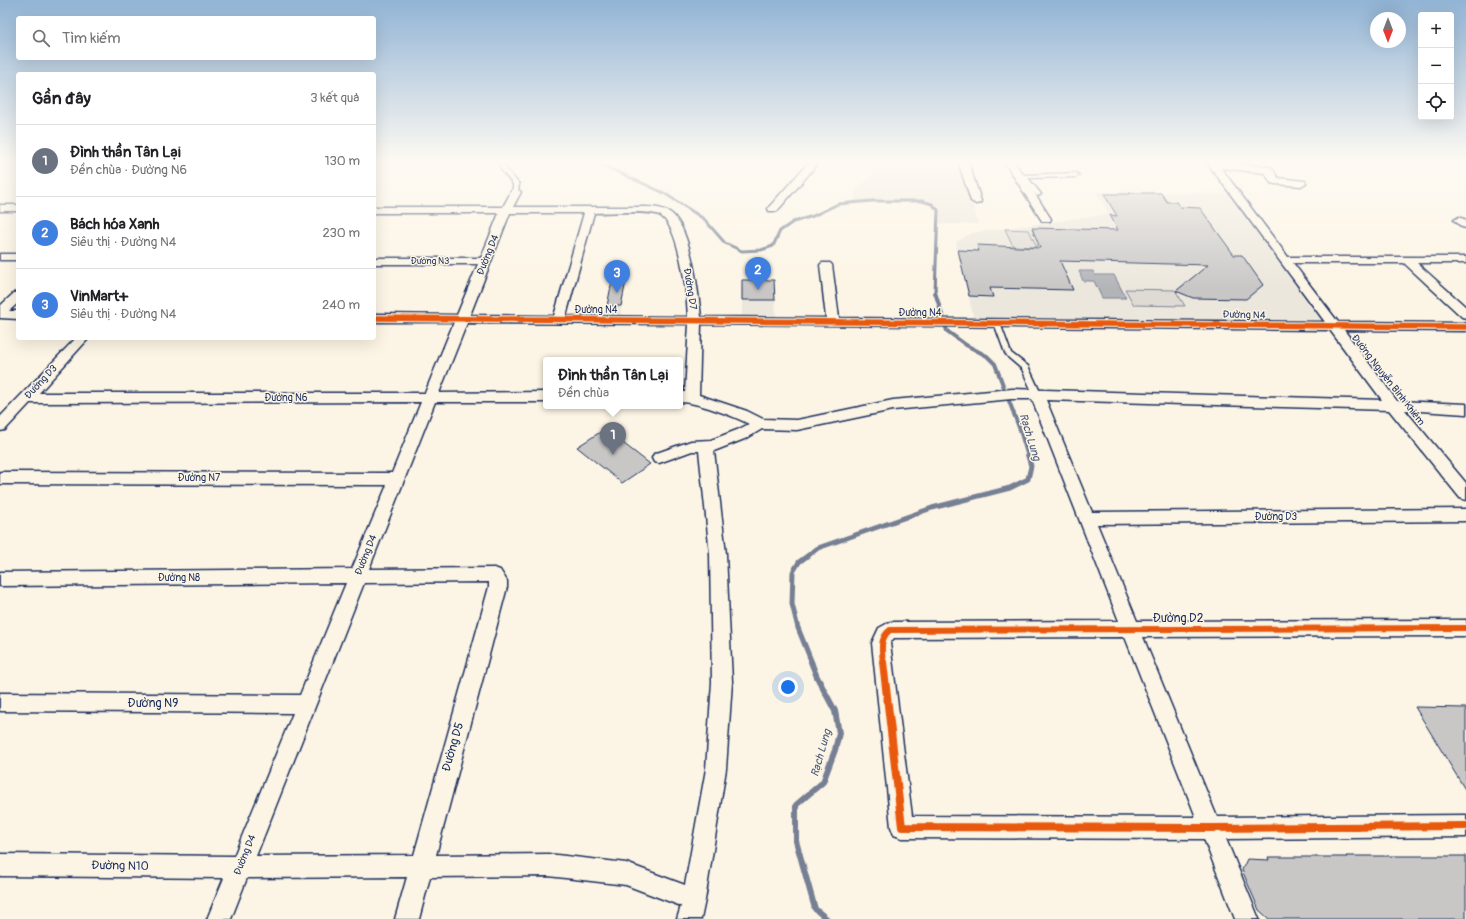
<!DOCTYPE html>
<html lang="vi">
<head>
<meta charset="utf-8">
<style>
  :root { --surface:#fff; --page:#f6f6f6; --text:#202124; --muted:#757577; --line:#e0e0e0; --accent:#d1495b }
  body { margin:0; font-family:Pangolin,sans-serif; background:var(--page); color:var(--text) }
  .controls { position:absolute; right:12px; top:12px; display:grid; overflow:hidden; border-radius:4px; box-shadow:0 4px 16px #0002 }
  .controls button { width:36px; height:36px; display:grid; place-items:center; padding:0; border:0; border-bottom:1px solid var(--line); background:var(--surface); color:var(--text); font:20px sans-serif }
  .compass { position:absolute; left:1370px; top:12px; width:36px; height:36px; border-radius:50%; background:var(--surface); box-shadow:0 4px 16px #0002; rotate:180deg }
  .you { position:absolute; left:788px; top:687px; width:14px; height:14px; margin:-10px; border:3px solid #fff; border-radius:50%; background:#1a73e8; box-shadow:0 0 0 6px #1a73e833 }
  .badge { display:grid; place-items:center; width:26px; height:26px; border-radius:50%; background:var(--accent); color:#fff; font-size:13px; font-weight:700 }
  .pin { position:absolute; translate:-50% -33px; filter:drop-shadow(0 1px 2px #0008) }
  .pin::after { content:''; position:absolute; top:21px; width:14px; height:12px; background:inherit; clip-path:polygon(0 0,100% 0,50% 100%) }
  .popup { position:absolute; left:543px; top:357px; width:140px; height:52px; box-sizing:border-box; display:grid; place-content:center; border-radius:4px; background:var(--surface); filter:drop-shadow(0 1px 3px #0005); font-size:13px; white-space:nowrap; color:var(--muted) }
  .popup b { font-size:15px; color:var(--text) }
  .popup::after { content:''; position:absolute; left:50%; top:100%; margin-left:-8px; border:8px solid transparent; border-top-color:var(--surface) }
  .list { margin:0; padding:0; list-style:none }
  h2 { display:flex; justify-content:space-between; align-items:center; height:52px; margin:0; padding:0 16px; font-size:17px }
  h2 small { font-size:13px; font-weight:400; color:var(--muted) }
  .list li { display:grid; grid-template-columns:26px 1fr auto; gap:12px; align-items:center; box-sizing:border-box; height:72px; padding:0 16px; border-top:1px solid var(--line) }
  .list b { display:block; font-size:15px; white-space:nowrap }
  .list p { margin:0; font-size:13px; white-space:nowrap; color:var(--muted) }
  .list em { font-size:13px; font-style:normal; color:var(--muted) }
  .icon { flex:none; width:22px; height:22px; fill:none; stroke:currentColor; stroke-width:2; stroke-linecap:round; stroke-linejoin:round }
  .map { position:relative; flex:none; width:1466px; height:919px; overflow:hidden }
  .search { position:absolute; background:var(--surface); box-shadow:0 4px 16px #0002; left:16px; top:16px; width:360px; height:44px; display:flex; align-items:center; gap:10px; box-sizing:border-box; padding:0 14px; border-radius:4px; color:var(--muted); font-size:15px }
  .panel { position:absolute; background:var(--surface); box-shadow:0 4px 16px #0002; left:16px; top:72px; width:360px; height:268px; border-radius:4px }
  .map>svg:first-child { display:block }
  .built { fill:#ece7dc }
  .green { fill:#dfdbd4; stroke:#7d8599 }
  .water { fill:#b2b4b8; stroke:#767f94 }
  .lines { fill:none; stroke-linecap:round; stroke-linejoin:round }
  .stream-far3 { stroke:#767f94; stroke-width:3 }
  .stream-far2 { stroke:#767f94; stroke-width:4 }
  .stream-far1 { stroke:#767f94; stroke-width:5 }
  .stream { stroke:#767f94; stroke-width:6 }
  .building { fill:#c8c7c6; stroke:#1b2f5e }
  .lane-casing { stroke:#1b2f5e; stroke-width:3 }
  .street-casing { stroke:#1b2f5e; stroke-width:3 }
  .lane { fill:#fcf5e5; fill-rule:evenodd }
  .street { fill:#fcf5e5; fill-rule:evenodd }
  .cycleway-far2-casing { stroke:#fcf5e5; stroke-width:8 }
  .cycleway-far1-casing { stroke:#fcf5e5; stroke-width:9 }
  .cycleway-casing { stroke:#fcf5e5; stroke-width:11 }
  .cycleway-far2 { stroke:#e8590c; stroke-width:5.5 }
  .cycleway-far1 { stroke:#e8590c; stroke-width:6 }
  .cycleway { stroke:#e8590c; stroke-width:8 }
  .labels { text-anchor:middle; dominant-baseline:central; stroke-width:3; stroke-linejoin:round; paint-order:stroke }
  .far-street-label { font-size:9px; fill:#1b2f5e; stroke:#fcf5e5 }
  .street-label { font-size:10px; fill:#1b2f5e; stroke:#fcf5e5 }
  .water-label { font-size:11px; font-style:italic; fill:#485779; stroke:#fcf5e5 }
  .near-street-label { font-size:12px; fill:#1b2f5e; stroke:#fcf5e5 }
</style>
</head>
<body>
<div class="map">
<svg width="1466" height="919" viewBox="0 0 1466 919">
  <rect width="100%" height="100%" fill="#fcf5e5"/>
  <filter id="ink" filterUnits="userSpaceOnUse"><feTurbulence type="fractalNoise" baseFrequency=".025" numOctaves="2"/><feDisplacementMap in="SourceGraphic" scale="8" xChannelSelector="R" yChannelSelector="G"/><feConvolveMatrix kernelMatrix="1 2 1 2 8 2 1 2 1" color-interpolation-filters="sRGB"/></filter>
  <g filter="url(#ink)">
    <path class="built" d="M888 161H960L978 224H937L938 210 932 204 922 201 856 202 854 195 856 190Z
      M1096 192 1233 194 1328 323 974 319 956 242 972 233 1109 214Z
      M742 280H774L776 318H742Z
      M612 281H626L620 317H605Z"/>
    <path class="green" d="M1005 229 1029 230 1037 247 1013 246Z
      M1125 289 1175 290 1185 306 1134 305Z"/>
    <path class="water" d="M1079 271H1093L1095 275H1114L1126 298H1102L1094 281H1083Z"/>
    <g class="lines">
      <path class="stream-far3" d="M594 161 664 193 704 219 725 243 742 251 761 250 773 246 780 231 793 222 813 216 838 204 872 201H922L932 204 938 210 935 293"/>
      <path class="stream-far2" d="M935 292 947 331 966 345 987 356 995 364 1020 430 1028 457"/>
      <path class="stream-far1" d="M812 663 798 628 792 604 793 572 799 562 818 548 932 508 1010 488 1028 479 1031 466 1028 456"/>
      <path class="stream" d="M811 662 817 677 835 711 839 733 835 750 823 782 796 805V841L815 909 827 919"/>
    </g>
    <path class="building" d="M1129 193H1161L1167 202H1176L1180 207 1200 208 1234 255H1242L1263 285 1246 299 1193 298 1176 291 1208 265 1060 261 1073 290 990 288 993 297 969 296 958 250 979 251 977 245 1040 248 1032 228 1118 230 1110 215 1117 216 1104 194H1130Z
      M742 280H774L775 300H742Z
      M612 281H626L621 306H607Z
      M605 429 650 464 622 483 577 447Z
      M1415 707 1466 708V791Z
      M1346 856H1466V919H1269L1259 910 1242 870 1247 859 1269 860 1268 857H1347Z"/>
    <g class="lines">
      <g class="lane-casing">
        <path id="lane" d="M498 161H502L507 170 519 184 518 193 513 192V184L502 171Z
          M1022 173 1025 175 1076 173 1079 175 1076 177 1028 178 1041 194 1038 196 1036 195 1020 176V174Z
          M997 321 1000 323 1011 353 1028 366 1041 394 1040 396H1034L1022 369 1009 358 1005 353 994 323Z"/>
      </g>
      <g class="street-casing">
        <path id="street" d="M810 161H820L777 211H769L768 209 769 207Z
          M958 161H968L981 201 980 203 976 204 971 201Z
          M1004 161H1014L1051 219 1050 221H1042Z
          M1206 161 1269 167 1272 168 1278 178 1305 181 1306 183 1301 186 1275 184 1271 183 1265 173 1221 168 1288 257H1466V263H1417L1466 307V318L1462 317 1404 263H1293L1338 322 1466 323V331L1344 330 1397 401 1466 404V414L1405 410 1466 483V500L1460 498 1389 410 1046 400 1092 512 1466 509V521L1097 524 1137 621 1466 620V636L1143 637 1217 817 1466 815V837L1226 839 1259 919H1235L1204 839 902 838 894 835 891 827 872 643 879 628 890 622 1119 621 1032 399H1012L893 410 797 430 762 429 747 438 714 451 726 554 732 682 726 769 705 900 701 919H677L681 906 626 885 548 876 430 877 419 919H395L407 877 247 878 231 919H207L224 878 0 876V854L234 856 293 713 0 711V693L300 695 346 583 0 586V572L352 569 387 485 0 484V472L392 473 421 402 30 403 5 430 0 431V417L76 338H89L39 393H425L454 322H374V314L457 315 478 264H374V258H481L499 213H374V207H503L512 190 516 189 521 192 513 207H645C655 207 667 208 674 216 692 236 698 291 701 317L826 318 820 265 822 263H830L832 265 839 318 1325 322ZM510 213H584L554 316 470 315ZM594 213C609 213 647 210 659 215 680 225 687 295 688 317L566 316ZM467 323 689 324 685 392H680V402C696 402 734 416 749 424L737 430 711 440 691 441 654 454 652 458 654 462 659 463 692 451H699L710 554 712 682 706 769 685 885 626 863 548 854 436 855 507 587V581L500 570 494 568 369 569 435 402H546V392L439 393ZM701 324 1330 330 1382 400 1012 389 893 400 797 420 763 419 747 411 699 395ZM489 582V587L414 855 256 856 364 583ZM1125 637 1196 817 912 816 890 643 894 638Z
          M0 205H18V211H0Z
          M1459 217 1466 220V228L1462 227 1454 220Z
          M0 254H18V260H0Z
          M18 292V303L9 311H18V319L0 318V306L14 293Z"/>
      </g>
      <use href="#lane" class="lane"/>
      <use href="#street" class="street"/>
      <g class="cycleway-far2-casing">
        <path id="cycleway-far2" d="M374 318 1466 327"/>
      </g>
      <g class="cycleway-far1-casing">
        <path id="cycleway-far1" d="M883 663C882 650 879 639 890 630L1466 628"/>
      </g>
      <g class="cycleway-casing">
        <path id="cycleway" d="M883 662 902 827 1211 828 1466 826"/>
      </g>
      <use href="#cycleway-far2" class="cycleway-far2"/>
      <use href="#cycleway-far1" class="cycleway-far1"/>
      <use href="#cycleway" class="cycleway"/>
    </g>
  </g>
  <linearGradient id="sky" x2="0" y2="1"><stop stop-color="#92b4d5"/><stop offset="0.56" stop-color="#fefaf3"/><stop offset="1" stop-color="#fefaf3" stop-opacity="0"/></linearGradient>
  <rect width="1466" height="289" fill="url(#sky)"/>
  <g class="labels">
    <g class="far-street-label">
      <text x="430" y="261">Đường N3</text>
    </g>
    <g class="street-label">
      <text transform="translate(488 255) rotate(-68)">Đường D4</text>
      <text transform="translate(690 289) rotate(81)">Đường D7</text>
      <text x="596" y="310">Đường N4</text>
      <text x="920" y="313">Đường N4</text>
      <text transform="translate(1244 315) rotate(1)">Đường N4</text>
      <text transform="translate(1388 380) rotate(52)">Đường Nguyễn Bỉnh Khiêm</text>
      <text transform="translate(41 382) rotate(-47)">Đường D3</text>
      <text x="286" y="398">Đường N6</text>
      <text x="199" y="478">Đường N7</text>
      <text x="1276" y="517">Đường D3</text>
      <text transform="translate(366 555) rotate(-68)">Đường D4</text>
      <text x="179" y="578">Đường N8</text>
      <text transform="translate(245 855) rotate(-68)">Đường D4</text>
    </g>
    <g class="water-label">
      <text transform="translate(1030 437) rotate(73)">Rạch Lung</text>
      <text transform="translate(821 753) rotate(-74)">Rạch Lung</text>
    </g>
    <g class="near-street-label">
      <text x="1178" y="618">Đường D2</text>
      <text x="153" y="703">Đường N9</text>
      <text transform="translate(453 747) rotate(-74)">Đường D5</text>
      <text transform="translate(120 866) rotate(1)">Đường N10</text>
    </g>
  </g>
</svg>
<div class="controls">
<button>+</button>
<button>−</button>
<button><svg class="icon" aria-label="locate" viewBox="0 0 24 24"><circle cx="12" cy="12" r="6"/><path d="M12 2v4M12 18v4M2 12h4M18 12h4"/></svg></button>
</div>
<svg class="compass" viewBox="-18 -18 36 36"><path d="M0-13l5 13h-10z" fill="#e53935"/><path d="M0 13l5-13h-10z" fill="#757577"/></svg>
<div class="you"></div>
<div class="pin badge" style="left:613px;top:455px;background:#6b7280">1</div>
<div class="popup"><b>Đình thần Tân Lại</b>Đền chùa</div>
<div class="pin badge" style="left:758px;top:290px;background:#3f7fe0">2</div>
<div class="pin badge" style="left:617px;top:293px;background:#3f7fe0">3</div>
<div class="search"><svg class="icon" aria-label="search" viewBox="0 0 24 24"><circle cx="10" cy="10" r="6"/><path d="M15 15l6 6"/></svg>Tìm kiếm</div>
<section class="panel">
<h2>Gần đây<small>3 kết quả</small></h2>
<ul class="list">
<li><span class="badge" style="background:#6b7280">1</span><div><b>Đình thần Tân Lại</b><p>Đền chùa · Đường N6</p></div><em>130 m</em></li>
<li><span class="badge" style="background:#3f7fe0">2</span><div><b>Bách hóa Xanh</b><p>Siêu thị · Đường N4</p></div><em>230 m</em></li>
<li><span class="badge" style="background:#3f7fe0">3</span><div><b>VinMart+</b><p>Siêu thị · Đường N4</p></div><em>240 m</em></li>
</ul>
</section>
</div>
</body>
</html>
